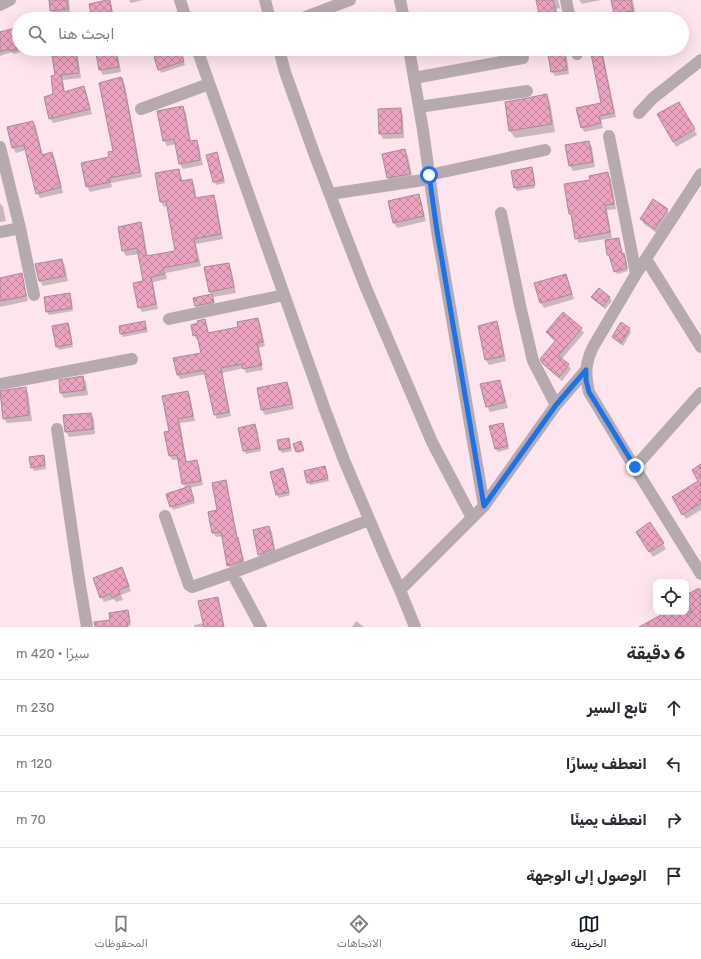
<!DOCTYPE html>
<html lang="ar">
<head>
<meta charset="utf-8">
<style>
  :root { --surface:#fff; --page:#f2f2f3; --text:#2b2b33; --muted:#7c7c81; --line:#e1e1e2; --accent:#111827 }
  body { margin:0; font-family:Rubik,Vazirmatn,sans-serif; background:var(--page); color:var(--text); direction:rtl }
  .controls { position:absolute; right:12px; bottom:12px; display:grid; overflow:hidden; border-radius:8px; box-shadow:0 4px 16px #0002 }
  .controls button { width:36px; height:36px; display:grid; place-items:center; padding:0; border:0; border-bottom:1px solid var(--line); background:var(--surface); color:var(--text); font:20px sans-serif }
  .stop { position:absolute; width:12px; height:12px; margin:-9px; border:3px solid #1a73e8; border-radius:50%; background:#fff }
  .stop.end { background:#1a73e8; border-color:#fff; box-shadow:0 1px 4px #0008 }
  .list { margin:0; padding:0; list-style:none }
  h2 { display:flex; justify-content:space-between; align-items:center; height:52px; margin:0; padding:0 16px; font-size:17px }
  h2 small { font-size:13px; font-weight:400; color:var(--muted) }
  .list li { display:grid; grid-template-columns:26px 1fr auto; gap:12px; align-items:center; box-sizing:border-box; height:56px; padding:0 16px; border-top:1px solid var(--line) }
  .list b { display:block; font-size:15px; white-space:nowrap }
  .list em { font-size:13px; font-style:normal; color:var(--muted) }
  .icon { flex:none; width:22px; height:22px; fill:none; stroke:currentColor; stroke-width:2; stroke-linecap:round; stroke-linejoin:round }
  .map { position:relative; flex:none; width:701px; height:627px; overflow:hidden; direction:ltr }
  .search { position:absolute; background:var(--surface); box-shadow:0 4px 16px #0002; left:12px; right:12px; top:12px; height:44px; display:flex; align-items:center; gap:10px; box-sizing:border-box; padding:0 14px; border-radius:22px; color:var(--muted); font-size:15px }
  .sheet { height:276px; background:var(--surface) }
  nav { display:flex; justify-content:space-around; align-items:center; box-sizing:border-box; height:56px; border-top:1px solid var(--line); background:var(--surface); font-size:11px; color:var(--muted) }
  nav a { display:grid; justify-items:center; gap:2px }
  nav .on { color:var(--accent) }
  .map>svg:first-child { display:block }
  .shadow { fill:#0003 }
  .building { fill:url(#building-cross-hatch); stroke:#a78b96 }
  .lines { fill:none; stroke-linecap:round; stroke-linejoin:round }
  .minor { stroke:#b7aaae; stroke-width:12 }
  .route { stroke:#1a73e8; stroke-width:5 }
</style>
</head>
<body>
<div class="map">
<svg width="701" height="627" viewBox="0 0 701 627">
  <defs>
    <pattern id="building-cross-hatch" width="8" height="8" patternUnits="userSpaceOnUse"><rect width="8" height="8" fill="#eca3c1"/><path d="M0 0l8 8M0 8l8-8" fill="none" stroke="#c0859d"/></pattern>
  </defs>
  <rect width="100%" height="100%" fill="#fde4ed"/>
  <path class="shadow" d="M50 0H69L70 13 53 15 51 11Z
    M129 0H143L131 3Z
    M537 0H558L560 8 556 9 559 19H539V17H540Z
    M579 0H601L582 4Z
    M612 0H633L636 16 617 19 614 14Z
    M109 1 112 6 114 19H93Z
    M600 15 603 19H583L582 18Z
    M19 28V49H28L29 50 13 54 12 52 0 56V33Z
    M54 49H77L81 78 63 80 65 92 84 88 86 92 92 114 53 123 50 118 54 95 56 76Z
    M96 49H117L121 72 103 75 100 70Z
    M178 49H188L181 52 185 65 161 73 155 57Z
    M548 49H566L569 74 555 76 552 72Z
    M591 49H602L616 117 601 120 603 128 584 132 582 127 602 104Z
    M122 79 125 85 142 177 111 183 112 187 90 192 87 187 110 158 114 152Z
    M546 95 550 102 555 132 515 138 510 131 506 103Z
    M679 103 697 135 676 147 658 114Z
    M183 107 186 113 191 142 196 141 199 146 203 165 183 169 180 164 176 144 167 146 164 140Z
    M400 109 403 115 404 138 383 139 380 133Z
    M33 122 36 127 43 156 52 154 55 159 63 193 40 198 37 193 26 150 16 153 13 148Z
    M589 142 592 147 595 167 573 171 570 166Z
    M405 150 408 156 413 180 391 183 388 178Z
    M217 153 218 157 225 183 216 185 214 182 207 156Z
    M532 168 533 171H532L535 188 517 191 515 188 512 172Z
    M178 170 181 175 183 182 191 180 194 185 197 199 213 196 216 201 223 239 196 244 201 266 166 273 167 279 153 282 158 309 142 312 139 307 144 282 139 254 126 256 123 251 140 223 143 229 148 257 176 251 167 206 164 207 161 202 156 174Z
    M608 173 611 179 616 209 607 210 612 238 579 243 576 238 573 219 570 214 565 185 591 181Z
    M418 195 421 201 426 221 397 228 394 223Z
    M653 201 667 210 670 215 658 234 644 224 641 219Z
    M0 203 3 207 6 221 0 222Z
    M619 239 620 242 623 254H624L626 257 628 271 617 274 608 255Z
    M62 260 65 266 68 281 43 286 40 281Z
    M228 264 231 269 236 293 213 297 215 305 197 309 195 306 212 296 210 292 205 268Z
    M21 274 24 280 28 301 0 307V279Z
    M565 275 568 280 574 299 544 308 541 303 535 284Z
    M599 289 610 298 612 301 605 309 594 300 593 297Z
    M69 294 71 297 73 311 49 315 47 312Z
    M258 319 260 323 265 346 259 348 263 370 246 373 244 368 222 373 231 416 217 419 215 414 206 374 180 379 178 375 174 359 202 354 199 339 197 340 194 335 205 320 207 325 209 334 239 328Z
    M144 322 146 325 148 332 123 337 121 334Z
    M496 322 499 328 506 361 489 365 486 360 479 326Z
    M68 324 70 327 73 347 59 350 57 347Z
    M581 329 584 333 561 360 568 365 571 369 562 381 547 368 542 359 556 342 550 337 548 332Z
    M629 329 631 332 623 346 615 340 613 337Z
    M83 377 86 382 88 395 64 398 61 393 60 381Z
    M499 381 502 386 508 408 490 412 487 406Z
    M287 383 290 389 294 409 265 415 262 410Z
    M25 388 28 393 32 421 7 423 4 418Z
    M188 392 190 396 195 421 180 423 187 463 197 461 199 465 203 485 189 488 195 503 173 510 167 494 186 488 183 484 179 459 172 460 170 456 165 432H170Z
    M91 414 94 419 95 434 69 437 66 431Z
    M502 424 504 427 509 449 498 452 496 449Z
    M255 426 257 429 261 451 246 454 244 451 240 429Z
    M288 439 290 442 292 451 282 453 280 450 279 441Z
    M294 444H301L304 451 298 453Z
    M43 456 45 459 46 469 34 471 32 467Z
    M324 467 326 470 329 481 310 485 308 482Z
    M283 469 285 472 290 495 279 498 277 495 271 472Z
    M225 482 227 486 238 539 240 543 245 565 231 569 228 565 223 536 216 537 213 533Z
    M691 487 701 503V510L686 519 673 498Z
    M269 527 272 532 276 554 262 560 259 555Z
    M640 537 663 544 666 549 653 557Z
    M122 568 125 574 131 591 121 595 123 600 116 602 114 599 104 602 101 597Z
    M701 594V627H641L662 616 661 612H686V596Z
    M217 599 219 602 224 627H194V625L204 623Z
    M128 612 129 615 131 625 128 626V627H108Z
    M356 621 364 627H352Z"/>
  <path class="building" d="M49 0H67L68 9 50 11Z
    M107 0H110L113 19H92L89 4Z
    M536 0H553L558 19H540Z
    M611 0H631L633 11 614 14Z
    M19 27V49L10 51 9 49 0 52V32Z
    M95 49H115L119 67 99 70Z
    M175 49H180L184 61 158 70 154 57Z
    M547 49H564L567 70 551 72Z
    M590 49H601L614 113 599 116 601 123 581 128 576 108 601 103Z
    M76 53 79 73 61 75 64 92 84 86 90 109 49 119 44 97 53 94 51 76 55 75 52 56Z
    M121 77V78H122L128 106 140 172 109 178 110 182 86 187 81 163 109 157 108 152 113 151 99 83Z
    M547 94 552 124 509 131 505 102 528 98 532 97Z
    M679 102 695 129 673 142 657 114Z
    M183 106 190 141 197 140 200 160 179 164 174 139 163 141 157 111Z
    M401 108 402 133 379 134 378 109Z
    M33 121 42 155 52 152 61 187 36 194 24 145 12 148 7 127Z
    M589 141 593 162 569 166 565 145Z
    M405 149 410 174 387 178 382 154Z
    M217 152 224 180 213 182 206 155Z
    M532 167 535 185 514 188 511 171Z
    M179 169 181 181 192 179 195 198 214 195 221 234 194 239 198 261 163 268 164 274 151 277 156 304 138 308 133 283 143 281 137 248 122 251 118 227 141 222 146 256 175 251 166 201 160 202 155 173Z
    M608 172 614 204 605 205 610 232 575 239 571 214H569L564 184 590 180 589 176Z
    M419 194 424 216 393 223 388 201Z
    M653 199 668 209 655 229 640 219Z
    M619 238 622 254 624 253 627 268 614 272 609 255H607L605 240Z
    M62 259 65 276 39 281 35 264Z
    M229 263 234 287 209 292 204 267Z
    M22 273 26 296 0 301V278Z
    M566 274 572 294 540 303 534 283Z
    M599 288 610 297 603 306 591 297Z
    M70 293 72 308 46 312 44 297Z
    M212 294 214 302 195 306 193 298Z
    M563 312 582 328 558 356 569 364 559 377 543 364 540 359 556 340 546 332Z
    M258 318 263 342 257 343 262 365 243 369 242 364 221 368 229 412 214 415 204 370 177 375 173 358 201 353 197 335 193 336 191 325 198 323 197 321 205 319 208 333 238 327 237 322Z
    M145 321 146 329 120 334 119 326Z
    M497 321 504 356 485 360 478 326Z
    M621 322 630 328 621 343 612 337Z
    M68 323 72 344 56 347 52 326Z
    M83 376 85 390 60 393 59 380Z
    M500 380 505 402 486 407 480 384Z
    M287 382 292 404 261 410 257 388Z
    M26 387 29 415 3 419 0 391Z
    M188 391 193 416 178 419 186 462 197 460 201 481 182 484 177 455 169 456 164 432 169 431 162 396Z
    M91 413 93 429 65 432 63 415Z
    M503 423 508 446 495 449 489 426Z
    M255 424 260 448 243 451 238 428Z
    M289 438 290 448 279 450 277 440Z
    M301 441 304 450 296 452 293 444Z
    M44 455 45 465 31 468 29 457Z
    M701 464V503L682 515 672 497 698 481 692 470Z
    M325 466 328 478 307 483 304 471Z
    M283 468 289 492 276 495 270 472Z
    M226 480 237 538 238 537 243 561 227 566 221 532 212 533 208 512 217 510 212 483Z
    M190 486 194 500 170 507 166 494Z
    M650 522 664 543 649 552 636 532Z
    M269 526 274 549 258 555 253 530Z
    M122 567 129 586 119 590 120 594 112 598 110 594 100 598 93 578Z
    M699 588 701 593V627H639L661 615 659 612H692L686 601V595Z
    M218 597 224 627H204L198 601Z
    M128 610 130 622H127L128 627H95L94 622 110 620 109 613Z"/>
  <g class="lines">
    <path class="minor" d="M180 0 186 19
      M265 0 270 19
      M400 0 404 19
      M566 0 570 19
      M0 5 10 0
      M300 19 350 0
      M197 49 325 410 344 460 386 559 400 590 415 627
      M279 49 285 72 314 153 345 234 366 288 432 442 472 518
      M409 49 423 130 437 231 484 506
      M576 49 577 54
      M414 78 523 58
      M419 107 527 91
      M141 109 209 84
      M639 113 653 98 701 60
      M609 136 636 274
      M0 147 20 228 0 232
      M701 174 636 274 593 347C585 364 585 374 589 392L627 455 701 574
      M429 175 545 150
      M330 194 430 179
      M501 213 520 305 533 361 556 405
      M20 228 34 295
      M646 259 701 347
      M169 319 284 295
      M0 384 132 359
      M57 429 79 579 87 627
      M635 467 701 393
      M165 516 189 585 192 587 232 573 369 520
      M232 573 261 627
      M400 590 484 506 556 405 586 370"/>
  </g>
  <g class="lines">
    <path class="route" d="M429 175 437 231 484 506 556 405 586 370V380L589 392 635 467"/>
  </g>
</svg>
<div class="controls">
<button><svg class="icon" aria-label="locate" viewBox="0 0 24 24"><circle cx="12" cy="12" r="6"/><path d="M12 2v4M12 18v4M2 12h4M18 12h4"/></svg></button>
</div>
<div class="stop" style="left:429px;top:175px"></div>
<div class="stop end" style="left:635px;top:467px"></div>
<div class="search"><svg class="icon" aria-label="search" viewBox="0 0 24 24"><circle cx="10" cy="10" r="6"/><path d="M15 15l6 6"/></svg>ابحث هنا</div>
</div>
<section class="sheet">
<h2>6 دقيقة<small>سيرًا · 420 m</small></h2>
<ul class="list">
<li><svg class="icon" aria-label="ahead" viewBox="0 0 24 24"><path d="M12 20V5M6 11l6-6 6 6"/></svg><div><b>تابع السير</b></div><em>230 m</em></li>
<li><svg class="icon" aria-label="left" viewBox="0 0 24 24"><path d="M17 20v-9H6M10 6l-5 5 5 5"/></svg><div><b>انعطف يسارًا</b></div><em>120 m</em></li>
<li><svg class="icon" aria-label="right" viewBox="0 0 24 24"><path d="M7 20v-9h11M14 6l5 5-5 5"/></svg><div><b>انعطف يمينًا</b></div><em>70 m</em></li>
<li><svg class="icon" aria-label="arrive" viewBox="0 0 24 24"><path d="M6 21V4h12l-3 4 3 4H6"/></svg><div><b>الوصول إلى الوجهة</b></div></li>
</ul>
</section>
<nav>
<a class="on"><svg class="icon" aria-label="map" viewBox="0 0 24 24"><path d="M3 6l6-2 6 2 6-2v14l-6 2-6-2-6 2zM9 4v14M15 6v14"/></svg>الخريطة</a>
<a><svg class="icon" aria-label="directions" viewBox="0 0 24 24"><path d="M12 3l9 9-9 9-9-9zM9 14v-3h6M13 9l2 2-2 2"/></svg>الاتجاهات</a>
<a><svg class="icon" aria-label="saved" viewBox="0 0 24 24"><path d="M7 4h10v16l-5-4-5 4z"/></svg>المحفوظات</a>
</nav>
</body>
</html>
